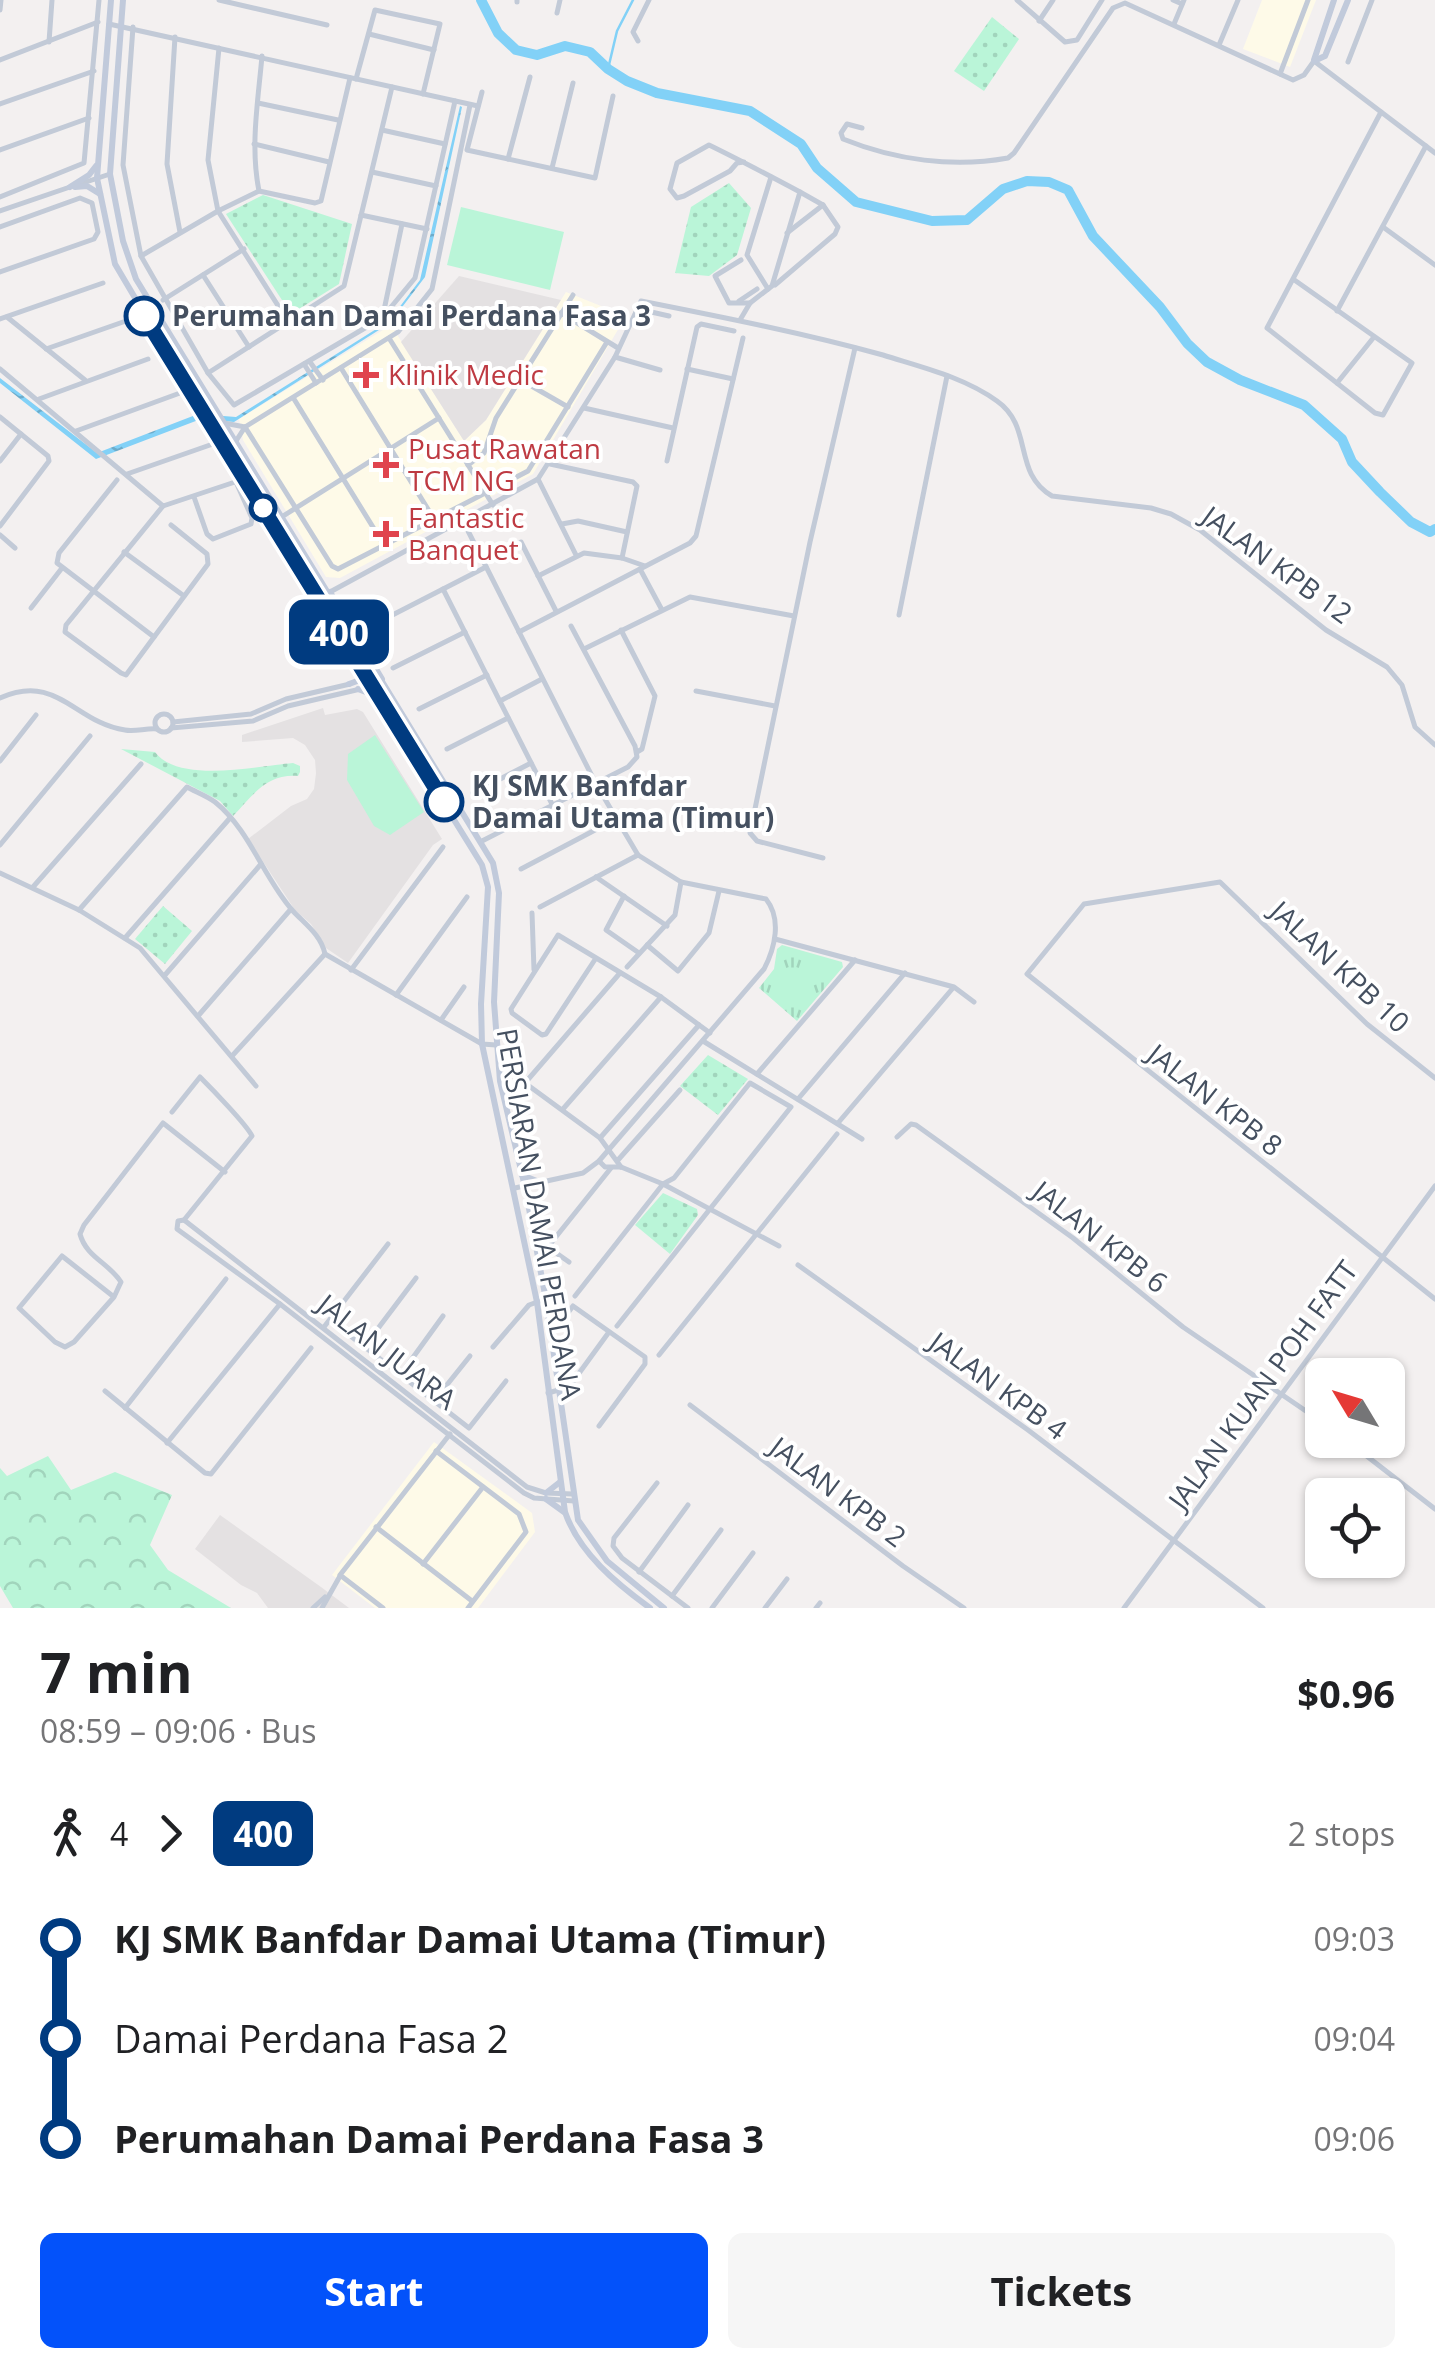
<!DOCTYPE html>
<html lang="en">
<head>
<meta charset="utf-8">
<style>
	body { margin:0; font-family:"Open Sans",sans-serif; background:#f6f6f6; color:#202124; height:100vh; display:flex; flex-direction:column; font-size:38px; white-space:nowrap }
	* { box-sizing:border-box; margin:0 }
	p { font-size:32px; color:#757577 }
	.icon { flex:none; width:55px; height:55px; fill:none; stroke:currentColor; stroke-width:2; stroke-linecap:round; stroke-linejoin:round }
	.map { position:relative; height:1608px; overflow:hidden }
	.sheet { display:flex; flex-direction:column; background:#fff; flex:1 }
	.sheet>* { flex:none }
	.badge { padding:0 20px; border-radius:15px; font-size:35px; line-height:65px }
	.needle { width:65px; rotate:308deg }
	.controls { position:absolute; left:1305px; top:1358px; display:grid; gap:20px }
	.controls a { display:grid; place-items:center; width:100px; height:100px; border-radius:15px; background:#fff; box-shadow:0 2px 8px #0004; font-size:50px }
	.map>.badge { position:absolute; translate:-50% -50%; box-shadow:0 0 0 5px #fff }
	.legs { display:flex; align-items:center; gap:15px; height:110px; padding:0 40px; font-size:32px }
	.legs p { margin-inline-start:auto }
	.overview { display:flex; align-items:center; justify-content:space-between; height:170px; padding:0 40px }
	h1 { font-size:55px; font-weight:700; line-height:75px }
	.action { display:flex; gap:20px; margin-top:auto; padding:20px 40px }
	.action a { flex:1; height:115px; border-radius:15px; background:#0352fa; color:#fff; font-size:40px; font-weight:700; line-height:115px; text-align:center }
	.action a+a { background:#f6f6f6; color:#202124 }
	ul { padding:0 40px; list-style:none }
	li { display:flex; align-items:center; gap:35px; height:100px; font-size:38px }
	li i { display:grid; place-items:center; width:15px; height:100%; margin:0 12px; background:currentColor }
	li i::after { content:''; width:25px; height:25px; margin:-12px; border:8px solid; border-radius:50%; background:#fff }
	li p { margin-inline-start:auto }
	li:first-child i { background:linear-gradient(#0000 50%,currentColor 0) }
	li:last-child i { background:linear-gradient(currentColor 50%,#0000 0) }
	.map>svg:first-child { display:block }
	.commercial { fill:#fefae8 }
	.education { fill:#e4e1e2 }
	.grass { fill:url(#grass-tufts) }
	.forest { fill:url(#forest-crowns) }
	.park { fill:url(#park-dots) }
	.pitch { fill:#baf5d8 }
	.water { fill:url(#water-ripples) }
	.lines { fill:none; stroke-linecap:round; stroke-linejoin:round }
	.stream { stroke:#82d1f7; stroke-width:2.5 }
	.river { stroke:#82d1f7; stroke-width:10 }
	.street { stroke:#c2cad7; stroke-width:5 }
	.secondary { stroke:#c1cadb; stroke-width:6 }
	.line-1-casing { stroke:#fff; stroke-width:22 }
	.line-1 { stroke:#003b80; stroke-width:15 }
	.stop-1-dot { fill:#fff; stroke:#003b80; stroke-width:5 }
	.health-dot { fill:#e0444e; stroke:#fff; stroke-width:4 }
	.labels { text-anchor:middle; stroke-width:8; stroke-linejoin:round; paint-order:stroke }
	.stop-label { font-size:28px; font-weight:bold; fill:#455060; stroke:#fff; text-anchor:start }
	.health-label { font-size:28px; fill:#be3a42; stroke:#fff; text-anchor:start }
	.street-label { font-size:28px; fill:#455060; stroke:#fff }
</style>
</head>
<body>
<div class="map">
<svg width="1435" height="1608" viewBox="0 0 1435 1608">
	<defs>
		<pattern id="grass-tufts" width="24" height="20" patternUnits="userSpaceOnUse" patternTransform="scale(2.5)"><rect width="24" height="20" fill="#baf5d8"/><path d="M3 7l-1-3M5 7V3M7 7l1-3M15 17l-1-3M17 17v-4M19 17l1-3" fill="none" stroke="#a1d4bc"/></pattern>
		<pattern id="forest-crowns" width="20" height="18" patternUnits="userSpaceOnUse" patternTransform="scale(2.5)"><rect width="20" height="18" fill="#baf5d8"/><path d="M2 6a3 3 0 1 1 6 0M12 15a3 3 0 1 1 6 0" fill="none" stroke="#a1d4bc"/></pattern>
		<pattern id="park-dots" width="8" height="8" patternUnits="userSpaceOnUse" patternTransform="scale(2.5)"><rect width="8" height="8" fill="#baf5d8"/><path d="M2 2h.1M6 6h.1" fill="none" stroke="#a1d4bc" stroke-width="1.8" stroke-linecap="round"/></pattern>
		<pattern id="water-ripples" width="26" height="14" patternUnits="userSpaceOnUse" patternTransform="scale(2.5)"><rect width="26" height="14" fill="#82d1f7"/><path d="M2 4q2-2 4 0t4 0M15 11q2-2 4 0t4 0" fill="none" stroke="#6caccb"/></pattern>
	</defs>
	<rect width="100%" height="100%" fill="#f3f0f0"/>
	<g class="commercial">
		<polygon points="1262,0 1316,0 1290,67 1243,49"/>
		<polygon points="566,292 626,316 533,474 340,578 326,577 243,440 239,419 391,325 464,441 486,420"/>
		<polygon points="434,1442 532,1513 535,1532 478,1608 375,1608 332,1575"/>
	</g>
	<g class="education">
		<polygon points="459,276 561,300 486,420 464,441 401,342"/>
		<polygon points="323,708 325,715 357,709 363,712 442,839 433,845 348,963 326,948 311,924 295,910 248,839 291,806 307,799 314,789 316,773 315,760 305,745 293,738 242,742 242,735"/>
		<polygon points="220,1515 321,1587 349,1608 268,1608 257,1593 241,1585 195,1549"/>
	</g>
	<polygon class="grass" points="782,945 842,962 843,967 797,1021 759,988 774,969 777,949"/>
	<polygon class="forest" points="48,1456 71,1490 115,1472 172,1495 150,1545 168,1570 231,1608 13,1608 0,1586 0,1468 7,1476"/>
	<g class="park">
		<polygon points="992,17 1019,39 984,91 954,71"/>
		<polygon points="729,183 751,208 737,255 709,276 675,273 691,207"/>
		<polygon points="263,195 352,224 339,284 291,314 226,214"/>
		<path d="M121 749 155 752C179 784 257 766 293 763L300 766V772L298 776C266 774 253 795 233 816L220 801Z"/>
		<polygon points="163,906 192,931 165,964 135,939"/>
		<polygon points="708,1055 748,1079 718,1115 680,1086"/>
		<polygon points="663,1193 697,1209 698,1215 670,1254 635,1225"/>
	</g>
	<g class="pitch">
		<polygon points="461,207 564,232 550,290 447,265"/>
		<polygon points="375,735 424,812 390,835 374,826 347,780 348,754"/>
	</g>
	<polygon class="water" points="460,106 462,107 425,277 390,323 234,422 201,419 96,459 0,383 0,378 97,453 198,414 236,417 389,321 420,280"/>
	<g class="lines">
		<polyline class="stream" points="608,69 617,31 633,0"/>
		<polyline class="river" points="481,0 498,33 516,50 537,55 565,46 590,52 608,69 627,81 657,93 750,111 801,144 817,168 856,202 932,221 967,220 1003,189 1027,181 1049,182 1068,190 1093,236 1160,307 1187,343 1207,362 1240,380 1304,405 1342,439 1352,462 1380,492 1411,522 1430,532 1435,529"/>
		<g class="street">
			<polyline points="219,0 327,25"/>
			<polyline points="1017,0 1065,42 1077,40 1102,0"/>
			<polyline points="1173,0 1182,4"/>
			<polyline points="517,2 517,0"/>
			<polyline points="0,10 1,0"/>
			<polyline points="557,13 560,0"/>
			<polyline points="1039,21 1053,0"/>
			<polyline points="109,24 478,106"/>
			<polyline points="1174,24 1184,0"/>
			<polyline points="133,27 123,165 141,256 208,373 234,405 382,318 415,278 455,101"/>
			<polyline points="369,34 434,50"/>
			<polyline points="175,37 167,164 180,232"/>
			<polyline points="638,41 633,32 649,0"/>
			<polyline points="49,42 52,0"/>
			<polyline points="1219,45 1238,0"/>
			<polyline points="219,48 208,160 218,211 289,323"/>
			<polyline points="0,60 98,22"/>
			<polyline points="1348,62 1372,0"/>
			<polyline points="1280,74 1308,0"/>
			<polyline points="356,79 375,10 440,24 423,94"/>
			<polyline points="482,92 467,150 595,178 613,96"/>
			<polyline points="258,103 338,120"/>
			<polyline points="0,104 94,71"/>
			<path d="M862 128 847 124 841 133 843 139C895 160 953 168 1008 158L1014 153 1113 8 1125 3 1293 80 1304 75 1314 61 1435 153"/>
			<polyline points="382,130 445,144"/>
			<polyline points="254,144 329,162"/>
			<polyline points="0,150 89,118"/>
			<polyline points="508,159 530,77"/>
			<polyline points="552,168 573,83"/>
			<polyline points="372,172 436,186"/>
			<polyline points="80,184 110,174"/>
			<path d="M259 191C250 146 258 102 262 56"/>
			<polyline points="800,192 823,205"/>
			<polyline points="0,197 84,163 99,0"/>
			<polyline points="0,211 70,187"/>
			<polyline points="361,215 427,229"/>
			<polyline points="0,227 80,198 92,203 98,232 94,239 0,272"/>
			<polyline points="1383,227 1435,265"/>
			<polyline points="141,256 218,211 259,191 315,203 321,201 350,78"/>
			<polyline points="741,260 715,276 729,303 750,303"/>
			<polyline points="203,275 249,347"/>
			<polyline points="1293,279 1412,363 1383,415 1375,413 1267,328 1381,112"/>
			<polyline points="775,285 835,234 838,227 823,205 787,233"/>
			<polyline points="768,289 747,255 771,177"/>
			<polyline points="163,300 244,249"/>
			<polyline points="739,301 757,289"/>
			<polyline points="638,309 669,316"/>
			<polyline points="1337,311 1426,146"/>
			<polyline points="561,313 618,348"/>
			<polyline points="383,315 402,224"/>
			<polyline points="7,317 85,380"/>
			<polyline points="0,319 103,283"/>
			<path d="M740 320 750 303 772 286 800 192C770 176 740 160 709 145L677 163 670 189 677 198 684 196 730 171 737 163 744 162"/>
			<polyline points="389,338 493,505"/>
			<polyline points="46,349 123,322"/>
			<polyline points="615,357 660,370"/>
			<polyline points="310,362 323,380"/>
			<polyline points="304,364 316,383"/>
			<polyline points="341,368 434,519"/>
			<polyline points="0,369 163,506"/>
			<polyline points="687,369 733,379"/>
			<polyline points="208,373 344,286 392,87"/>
			<polyline points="521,380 568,407"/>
			<polyline points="1337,383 1374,337"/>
			<polyline points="39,399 148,359"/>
			<polyline points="294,399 384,545"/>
			<polyline points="584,408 673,428"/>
			<polyline points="0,417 48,456 49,461 0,526"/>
			<polyline points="224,423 245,427"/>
			<polyline points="245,427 332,566 338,569 528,471 607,342"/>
			<polyline points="76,431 180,393"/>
			<polyline points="236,441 245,427 398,332 432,289 470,105"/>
			<polyline points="0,461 21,434"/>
			<polyline points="667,461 697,327 701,324 734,331"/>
			<polyline points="550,464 633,482 637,486 622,558"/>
			<polyline points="468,465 484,453 496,418 573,295"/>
			<polyline points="127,474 210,445"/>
			<polyline points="538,479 576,555"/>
			<polyline points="117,480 59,553 57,563 154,637"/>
			<polyline points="194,497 207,534 213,539 251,524 252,518 236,482"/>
			<polyline points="163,506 66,625 65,632 121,673 126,675 208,564 207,554 171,525"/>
			<polyline points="163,506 244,479"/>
			<path d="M463 521 596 784 638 855 681 882 766 899C782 919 775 948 764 969L599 1161 583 1173 515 1188"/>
			<polyline points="272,523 439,418"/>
			<polyline points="562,524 578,521 627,532"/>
			<polyline points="0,535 15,548"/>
			<polyline points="521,542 556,611"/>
			<polyline points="124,552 184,596"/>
			<polyline points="640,569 662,610"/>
			<polyline points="538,576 584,553 622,558 645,566"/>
			<polyline points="443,589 553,806"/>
			<path d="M330 592 538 479 615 357 641 301C722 317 803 333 883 355 921 367 964 377 997 401 1034 427 1012 473 1052 496L1151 508 1171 514 1200 530 1326 630 1387 667 1402 685 1415 727 1435 745"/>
			<polyline points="31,608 62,568"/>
			<polyline points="899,615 947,376"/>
			<polyline points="371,626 486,567"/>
			<polyline points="621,630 655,696 642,749 637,752"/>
			<polyline points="519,632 690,543 696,536 743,338"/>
			<polyline points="584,649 690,597 794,616"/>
			<polyline points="393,668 465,632"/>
			<polyline points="696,691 775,706"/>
			<path d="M0 698C57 672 75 723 125 730 135 732 146 728 157 729"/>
			<polyline points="500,701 542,679"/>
			<polyline points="419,709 487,675"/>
			<circle cx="164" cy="723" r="9"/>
			<polyline points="173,722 251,714 286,699 350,684"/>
			<polyline points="171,728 253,721 288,706 369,687 380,681"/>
			<polyline points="447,749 508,718"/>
			<polyline points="0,761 36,715"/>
			<polyline points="473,793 531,763"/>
			<polyline points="482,841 628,767 637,757 635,746 571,626"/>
			<polyline points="0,845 90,736"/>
			<polyline points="823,858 757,841 750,833 810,542 855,348"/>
			<polyline points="521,869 616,819"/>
			<polyline points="0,873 79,910 140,948 256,1086"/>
			<polyline points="596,877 667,926"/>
			<polyline points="33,887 141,764"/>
			<polyline points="624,896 606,930 639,953"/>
			<polyline points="540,907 638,855"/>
			<path d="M79 910 187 787C196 792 207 796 215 802 250 830 264 879 293 911 305 924 321 935 325 954"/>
			<polyline points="532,913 534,970"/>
			<polyline points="125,938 230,818"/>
			<polyline points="775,939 954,987 974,1002"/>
			<polyline points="647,945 678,971 709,933 719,891"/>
			<polyline points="325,954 482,1044 496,1045"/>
			<polyline points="596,958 546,1034 542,1035 512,1013 511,1009 558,935 661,997 710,1033"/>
			<polyline points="627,967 675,915 681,882"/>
			<polyline points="351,970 443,847"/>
			<polyline points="620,973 525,1083 600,1138 621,1167"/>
			<polyline points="165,975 261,864"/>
			<polyline points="396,995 467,897"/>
			<polyline points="198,1016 291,909"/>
			<polyline points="441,1020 464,987"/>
			<polyline points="703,1041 862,1139"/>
			<polyline points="232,1056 325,954"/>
			<polyline points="757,1074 855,960"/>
			<polyline points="1435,1078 1367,1024 1220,882 1084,904 1027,974 1435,1299"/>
			<polyline points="798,1099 905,973"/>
			<polyline points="563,1109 661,997"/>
			<path d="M172 1112 200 1077C210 1087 247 1125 252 1136L184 1220 178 1221 177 1229 280 1304 524 1493 534 1498 574 1501"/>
			<polyline points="838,1123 953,988"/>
			<polyline points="897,1137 911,1124 916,1125 1073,1238 1183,1327 1322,1422"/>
			<polyline points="600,1138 699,1025"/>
			<polyline points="618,1160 680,1090"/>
			<polyline points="599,1161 605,1167 621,1167 663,1184 779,1246"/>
			<polyline points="184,1220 527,1487 546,1493 573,1494"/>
			<polyline points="569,1262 552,1250 551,1243 611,1168"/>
			<polyline points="798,1265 1028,1430 1263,1608"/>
			<polyline points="575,1296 663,1184 674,1178 750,1083 791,1107 617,1326"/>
			<path d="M114 1297 62 1256 19 1308 55 1342 65 1347 74 1342 114 1297 121 1282C109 1263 86 1257 80 1234L84 1225 163 1123 225 1172"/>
			<polyline points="564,1318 573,1306 645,1357 645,1364 599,1426"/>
			<polyline points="330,1320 469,1428 506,1381"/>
			<polyline points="324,1327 388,1244"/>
			<polyline points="364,1347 416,1278"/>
			<polyline points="493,1347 529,1305 540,1301"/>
			<polyline points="659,1355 837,1134"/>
			<polyline points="401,1374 443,1316"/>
			<polyline points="105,1391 205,1473 211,1474 311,1348"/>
			<polyline points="548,1393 569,1387 609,1332"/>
			<polyline points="434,1401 470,1356"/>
			<polyline points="690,1405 903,1566 964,1608"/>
			<polyline points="125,1408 226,1279"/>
			<polyline points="1346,1440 1435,1509"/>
			<polyline points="167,1443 280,1304"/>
			<polyline points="436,1451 519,1514 526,1532 468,1608"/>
			<polyline points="657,1483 614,1538 613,1546 622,1558 688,1608"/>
			<polyline points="376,1527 472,1601"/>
			<polyline points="423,1564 483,1487"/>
			<polyline points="639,1572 688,1505"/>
			<polyline points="672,1596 721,1530"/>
			<polyline points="313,1608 325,1597"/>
			<polyline points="322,1608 340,1576"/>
			<polyline points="383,1608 340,1575 450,1434"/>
			<polyline points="712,1608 753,1553"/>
			<polyline points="765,1608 787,1579"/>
			<polyline points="816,1608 820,1603"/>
			<polyline points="1124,1608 1435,1186"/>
		</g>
		<g class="secondary">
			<path d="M111 0 97 178 115 264 222 445 482 865 488 887 481 1004 482 1044 537 1302 565 1512C579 1553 617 1584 650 1608"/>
			<polyline points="123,0 110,174 123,241 136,279 493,863 499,893 494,1002 500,1081 525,1187 546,1300 578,1520 607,1561 664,1608"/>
			<polyline points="1314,60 1334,0"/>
			<polyline points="1314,61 1325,56 1348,0"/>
			<polyline points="70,187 89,175 96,166"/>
			<polyline points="75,187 87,186 100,194"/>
			<polyline points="330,592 382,679"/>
			<polyline points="349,684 360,680 363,670"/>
			<polyline points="358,689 379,697"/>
			<polyline points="522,1175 544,1184"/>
			<polyline points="546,1493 560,1482"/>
			<polyline points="546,1499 564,1512"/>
		</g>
	</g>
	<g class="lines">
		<defs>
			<polyline id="line-1" points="144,316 444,802"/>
		</defs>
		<use href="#line-1" class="line-1-casing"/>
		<use href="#line-1" class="line-1"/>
	</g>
	<g class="stop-1-dot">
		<circle cx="144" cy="316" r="18"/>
		<circle cx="263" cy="508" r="12"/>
		<circle cx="444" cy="802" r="18"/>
	</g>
	<g class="health-dot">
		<path d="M361 360h10v10h10v10h-10v10h-10v-10h-10v-10h10z"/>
		<path d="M381 450h10v10h10v10h-10v10h-10v-10h-10v-10h10z"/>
		<path d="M381 519h10v10h10v10h-10v10h-10v-10h-10v-10h10z"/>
	</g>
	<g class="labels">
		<g class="stop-label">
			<text x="172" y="326">Perumahan Damai Perdana Fasa 3</text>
			<text x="472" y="796">KJ SMK Banfdar<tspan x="472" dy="32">Damai Utama (Timur)</tspan></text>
		</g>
		<g class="health-label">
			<text x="388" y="385">Klinik Medic</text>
			<text x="408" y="459">Pusat Rawatan<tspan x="408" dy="32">TCM NG</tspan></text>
			<text x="408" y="528">Fantastic<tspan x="408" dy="32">Banquet</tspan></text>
		</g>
		<g class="street-label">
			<text transform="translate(1277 565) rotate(36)" y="10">JALAN KPB 12</text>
			<text transform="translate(1340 967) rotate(43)" y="10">JALAN KPB 10</text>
			<text transform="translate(1215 1100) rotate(38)" y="10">JALAN KPB 8</text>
			<text transform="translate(539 1214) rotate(80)" y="10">PERSIARAN DAMAI PERDANA</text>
			<text transform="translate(1100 1237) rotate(38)" y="10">JALAN KPB 6</text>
			<text transform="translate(387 1352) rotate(38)" y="10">JALAN JUARA</text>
			<text transform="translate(1263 1385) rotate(-54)" y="10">JALAN KUAN POH FATT</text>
			<text transform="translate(998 1386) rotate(36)" y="10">JALAN KPB 4</text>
			<text transform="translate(838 1492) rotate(37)" y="10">JALAN KPB 2</text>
		</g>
	</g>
</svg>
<div class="controls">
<a><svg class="needle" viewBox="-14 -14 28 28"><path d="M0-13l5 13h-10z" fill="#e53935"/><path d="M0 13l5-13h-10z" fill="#757577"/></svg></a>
<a><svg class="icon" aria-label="locate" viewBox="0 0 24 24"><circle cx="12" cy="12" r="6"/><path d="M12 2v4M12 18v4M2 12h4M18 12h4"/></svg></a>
</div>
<b class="badge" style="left:339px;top:632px;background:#003b80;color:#fff">400</b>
</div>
<section class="sheet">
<div class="overview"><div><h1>7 min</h1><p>08:59 – 09:06 · Bus</p></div><b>$0.96</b></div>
<div class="legs"><svg class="icon" aria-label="walk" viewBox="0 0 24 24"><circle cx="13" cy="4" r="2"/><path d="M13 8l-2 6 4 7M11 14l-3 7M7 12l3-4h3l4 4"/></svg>4<svg class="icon" aria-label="forward" viewBox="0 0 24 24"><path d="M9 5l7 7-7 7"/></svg><b class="badge" style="background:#003b80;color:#fff">400</b><p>2 stops</p></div>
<ul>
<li><i style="color:#003b80"></i><b>KJ SMK Banfdar Damai Utama (Timur)</b><p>09:03</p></li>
<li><i style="color:#003b80"></i><span>Damai Perdana Fasa 2</span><p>09:04</p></li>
<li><i style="color:#003b80"></i><b>Perumahan Damai Perdana Fasa 3</b><p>09:06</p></li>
</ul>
<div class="action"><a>Start</a><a>Tickets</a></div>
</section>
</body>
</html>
